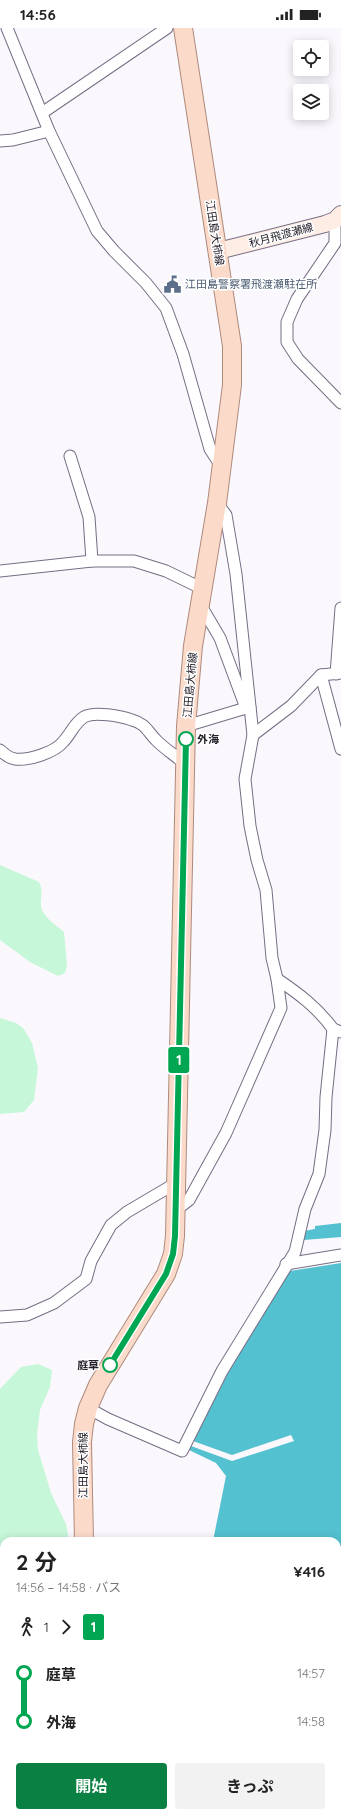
<!DOCTYPE html>
<html lang="ja">
<head>
<meta charset="utf-8">
<style>
	body { margin:0; font-family:Quicksand,"Noto Sans JP",sans-serif; background:#f2f2f2; color:#222; height:100vh; display:flex; flex-direction:column; font-size:15px; white-space:nowrap }
	* { box-sizing:border-box; margin:0 }
	p { font-size:13px; color:#767676 }
	.icon { flex:none; width:22px; height:22px; fill:none; stroke:currentColor; stroke-width:2; stroke-linecap:round; stroke-linejoin:round }
	.map { position:relative; flex:1; overflow:hidden }
	.side { position:absolute; left:0px; top:1509px; width:341px; height:280px; display:flex; flex-direction:column; background:#fff; border-radius:12px 12px 0 0; box-shadow:0 2px 10px #0003 }
	.side>* { flex:none }
	.badge { padding:0 8px; border-radius:3px; font-size:14px; line-height:26px }
	.buttons { position:absolute; left:293px; top:12px; display:grid; gap:8px }
	.buttons a { display:grid; place-items:center; width:36px; height:36px; border-radius:4px; background:#fff; box-shadow:0 2px 10px #0003; font-size:20px }
	.map>.badge { position:absolute; translate:-50% -50%; box-shadow:0 0 0 2px #fff }
	.legs { display:flex; align-items:center; gap:6px; height:44px; padding:0 16px; font-size:13px }
	.legs p { margin-inline-start:auto }
	.headline { display:flex; align-items:center; justify-content:space-between; height:68px; padding:0 16px }
	h1 { font-size:22px; font-weight:700; line-height:30px }
	.action { display:flex; gap:8px; margin-top:auto; padding:8px 16px }
	.action a { flex:1; height:46px; border-radius:4px; background:#0b8043; color:#fff; font-size:16px; font-weight:700; line-height:46px; text-align:center }
	.action a+a { background:#f2f2f2; color:#222 }
	ul { padding:0 16px; list-style:none }
	li { display:flex; align-items:center; gap:14px; height:48px; font-size:15px }
	li i { display:grid; place-items:center; width:6px; height:100%; margin:0 5px; background:currentColor }
	li i::after { content:''; width:10px; height:10px; margin:-5px; border:3px solid; border-radius:50%; background:#fff }
	li p { margin-inline-start:auto }
	li:first-child i { background:linear-gradient(#0000 50%,currentColor 0) }
	li:last-child i { background:linear-gradient(currentColor 50%,#0000 0) }
	.status { display:flex; justify-content:space-between; align-items:center; height:28px; padding:0 20px; background:#fff; direction:ltr }
	.status svg { height:11px; fill:currentColor }
	.map>svg:first-child { display:block }
	.green { fill:#c6f7d8 }
	.water { fill:#53c1d0 }
	.lines { fill:none; stroke-linecap:round; stroke-linejoin:round }
	.minor-casing { stroke:#766d84; stroke-width:13 }
	.secondary-casing { stroke:#766d84; stroke-width:18 }
	.primary-casing { stroke:#ae8a7c; stroke-width:20 }
	.minor { stroke:#fff; stroke-width:11 }
	.secondary { stroke:#fdede5; stroke-width:16 }
	.primary { stroke:#fbdaca; stroke-width:18 }
	.line-1-casing { stroke:#fff; stroke-width:9 }
	.line-1 { stroke:#00a651; stroke-width:6 }
	.stop-1-dot { fill:#fff; stroke:#00a651; stroke-width:2 }
	.labels { text-anchor:middle; stroke-width:3; stroke-linejoin:round; paint-order:stroke }
	.street-label { font-size:11px; fill:#25212b; stroke:#fff }
	.service-label { font-size:11px; fill:#4e5e75; stroke:#fff; text-anchor:start }
	.stop-label { font-size:11px; font-weight:bold; fill:#25212b; stroke:#fff; text-anchor:start }
</style>
</head>
<body>
<div class="status"><b>14:56</b><svg viewBox="0 0 49 12"><path d="M0 12V9h3v3zM5 12V6h3v6zM10 12V3h3v9zM15 12V0h3v12zM26 1h20v11H26zM47 4h2v5h-2z"/></svg></div>
<div class="map">
<svg width="341" height="1789" viewBox="0 0 341 1789">
	<rect width="100%" height="100%" fill="#faf8fd"/>
	<g class="green">
		<path d="M0 837 39 854C44 865 40 869 41 879 43 889 57 898 64 904L67 937 65 945 58 948 30 934 0 912Z"/>
		<polygon points="0,990 16,995 23,1000 32,1015 38,1040 34,1072 24,1084 0,1086"/>
		<polygon points="38,1336 52,1342 50,1359 40,1382 37,1406 38,1422 51,1465 66,1496 69,1513 4,1513 4,1561 0,1557 0,1361 21,1339"/>
		<polygon points="0,1635 4,1639 4,1785 92,1785 94,1789 0,1789"/>
	</g>
	<g class="water">
		<polygon points="341,1195 341,1209 304,1212 304,1203 315,1201 315,1198"/>
		<polygon points="341,1235 341,1789 194,1789 193,1785 337,1785 337,1513 213,1513 226,1448 216,1435 189,1422 191,1418 232,1433 294,1413 291,1407 232,1427 193,1413 228,1345 290,1243"/>
	</g>
	<g class="lines">
		<defs>
			<g id="minor">
				<polyline points="7,0 49,103 97,203 114,223 146,255 166,280 183,326 210,421 221,438"/>
				<polyline points="42,85 167,0"/>
				<polyline points="0,113 13,112 49,103"/>
				<polyline points="335,192 335,215 297,271 287,294 287,314 298,331 341,375"/>
				<polyline points="70,428 89,489 92,533"/>
				<polyline points="0,543 92,533 134,533 166,543 203,561"/>
				<polyline points="200,576 220,610 246,680"/>
				<polyline points="336,646 341,580"/>
				<polyline points="321,647 341,721"/>
				<polyline points="186,698 246,680 250,680"/>
				<polyline points="253,707 291,678 321,647 341,645"/>
				<path d="M0 722C4 726 9 730 15 731 29 733 55 724 63 714 71 706 74 695 84 689 94 683 121 688 132 692 146 696 147 703 157 713 165 721 176 728 185 736"/>
				<path d="M277 951C298 965 318 980 333 1001"/>
				<polyline points="176,1182 189,1172 226,1105 281,980 277,951 272,930 266,862 257,832 250,798 245,751 253,707 236,546 226,487 217,475"/>
				<polyline points="286,1236 341,1227"/>
				<polyline points="0,1289 27,1287 54,1275 86,1251 91,1233 111,1197 127,1184 176,1155"/>
				<polyline points="88,1380 108,1391 182,1423 222,1343 295,1224 305,1181 319,1146 325,1102 326,1069 333,1001 341,1004"/>
			</g>
			<polyline id="secondary" points="218,223 325,196 335,192 341,186"/>
			<g id="primary">
				<polyline points="84,1513 82,1414 84,1396 88,1380 98,1357 166,1246 173,1226 175,1208 186,698 193,618 217,475 232,357 232,318 183,0"/>
				<polyline points="104,1785 105,1789"/>
			</g>
		</defs>
		<use href="#minor" class="minor-casing"/>
		<use href="#secondary" class="secondary-casing"/>
		<use href="#primary" class="primary-casing"/>
		<use href="#minor" class="minor"/>
		<use href="#secondary" class="secondary"/>
		<use href="#primary" class="primary"/>
	</g>
	<g class="lines">
		<defs>
			<polyline id="line-1" points="110,1337 166,1246 173,1226 175,1208 186,711"/>
		</defs>
		<use href="#line-1" class="line-1-casing"/>
		<use href="#line-1" class="line-1"/>
	</g>
	<defs>
		<symbol id="civic-bare" viewBox="-9 -9 18 18"><path d="M-.6-6.5H3V-4.5H.6V-3L4-1V1h2V6H-6V1h2V-1L-.6-3ZM-1.2 2.5V6h2.4V2.5Z" fill="#5c6f8a" stroke="#fff" stroke-width="2.5" paint-order="stroke"/></symbol>
	</defs>
	<g fill-rule="evenodd">
		<use href="#civic-bare" x="160" y="244" width="25" height="25"/>
	</g>
	<g class="stop-1-dot">
		<circle cx="186" cy="711" r="7"/>
		<circle cx="110" cy="1337" r="7"/>
	</g>
	<g class="labels">
		<g class="street-label">
			<text transform="translate(215 205) rotate(81)" y="4">江田島大柿線</text>
			<text transform="translate(281 207) rotate(-15)" y="4">秋月飛渡瀬線</text>
			<text transform="translate(190 657) rotate(-85)" y="4">江田島大柿線</text>
			<text transform="translate(83 1437) rotate(-90)" y="4">江田島大柿線</text>
		</g>
		<g class="service-label">
			<text x="185" y="260">江田島警察署飛渡瀬駐在所</text>
		</g>
		<g class="stop-label">
			<text x="197" y="715">外海</text>
			<text x="99" y="1341" text-anchor="end">庭草</text>
		</g>
	</g>
</svg>
<div class="buttons">
<a><svg class="icon" aria-label="locate" viewBox="0 0 24 24"><circle cx="12" cy="12" r="6"/><path d="M12 2v4M12 18v4M2 12h4M18 12h4"/></svg></a>
<a><svg class="icon" aria-label="layers" viewBox="0 0 24 24"><path d="M12 4l9 5-9 5-9-5zM3 14l9 5 9-5"/></svg></a>
</div>
<b class="badge" style="left:179px;top:1032px;background:#00a651;color:#fff">1</b>
<section class="side">
<div class="headline"><div><h1>2 分</h1><p>14:56 – 14:58 · バス</p></div><b>¥416</b></div>
<div class="legs"><svg class="icon" aria-label="walk" viewBox="0 0 24 24"><circle cx="13" cy="4" r="2"/><path d="M13 8l-2 6 4 7M11 14l-3 7M7 12l3-4h3l4 4"/></svg>1<svg class="icon" aria-label="forward" viewBox="0 0 24 24"><path d="M9 5l7 7-7 7"/></svg><b class="badge" style="background:#00a651;color:#fff">1</b></div>
<ul>
<li><i style="color:#00a651"></i><b>庭草</b><p>14:57</p></li>
<li><i style="color:#00a651"></i><b>外海</b><p>14:58</p></li>
</ul>
<div class="action"><a>開始</a><a>きっぷ</a></div>
</section>
</div>
</body>
</html>
